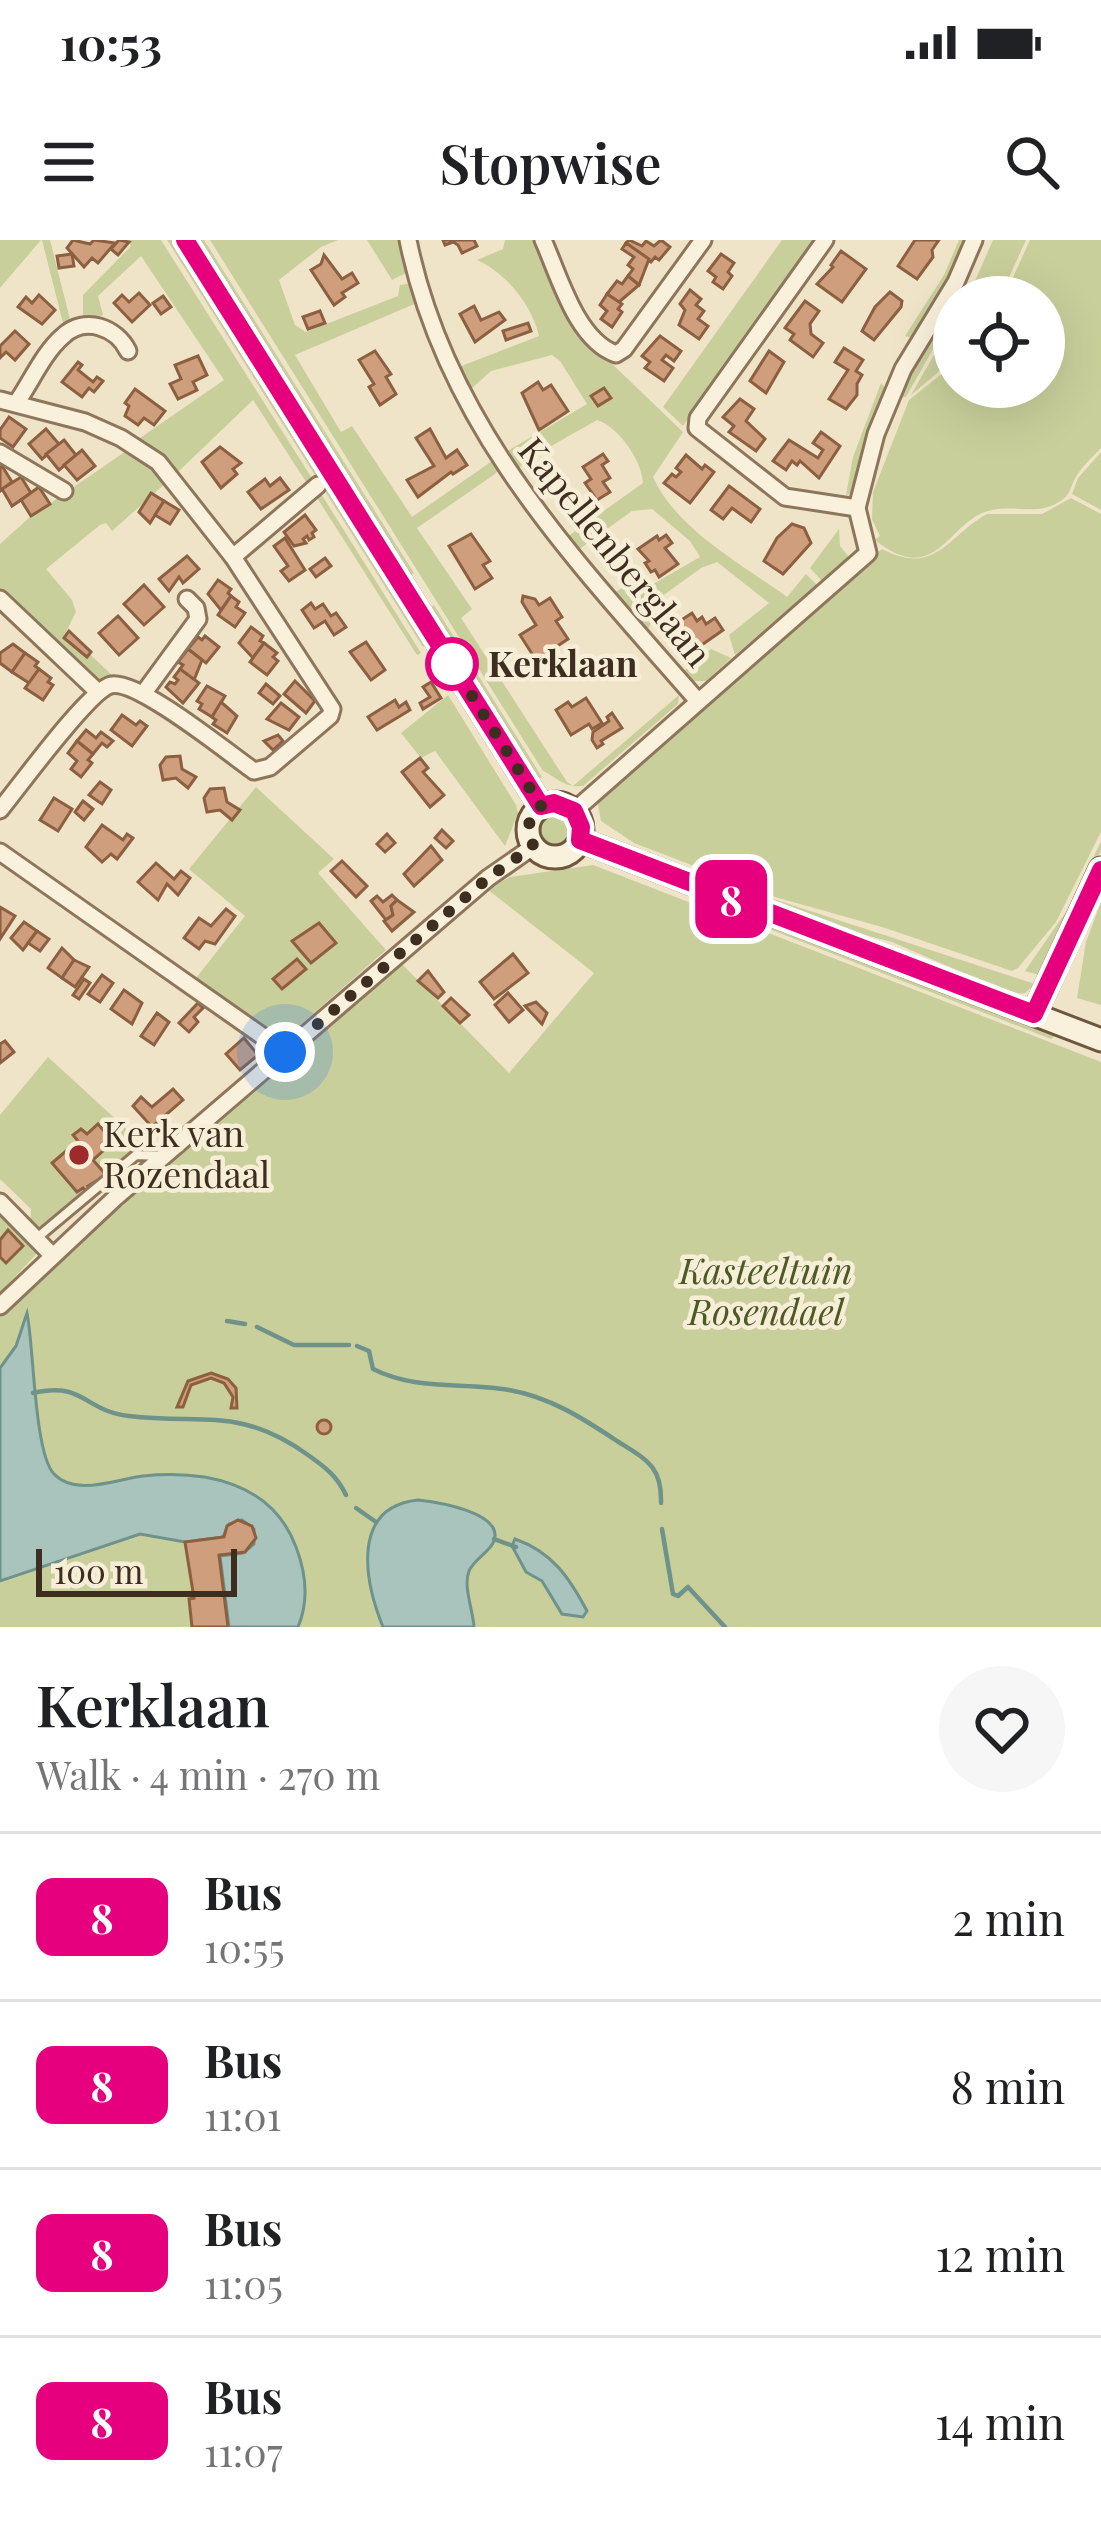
<!DOCTYPE html>
<html lang="en">
<head>
<meta charset="utf-8">
<style>
	body { margin:0; font-family:"Playfair Display",serif; background:#f6f6f6; color:#202124; height:100vh; display:flex; flex-direction:column; font-size:45px; white-space:nowrap }
	* { box-sizing:border-box; margin:0 }
	p { font-size:39px; color:#757577 }
	.icon { flex:none; width:66px; height:66px; fill:none; stroke:currentColor; stroke-width:2; stroke-linecap:round; stroke-linejoin:round }
	.map { position:relative; height:1387px; overflow:hidden }
	.details { display:flex; flex-direction:column; background:#fff; flex:1 }
	.details>* { flex:none }
	.badge { padding:0 24px; border-radius:18px; font-size:42px; line-height:78px }
	.buttons { position:absolute; left:933px; top:36px; display:grid; gap:24px }
	.buttons a { display:grid; place-items:center; width:132px; height:132px; border-radius:50%; background:#fff; box-shadow:0 12px 48px #0002; font-size:60px }
	.scale { position:absolute; left:36px; bottom:30px; width:201px; box-sizing:border-box; padding-left:12px; border:6px solid #3d2e20; border-top:0; font-size:33px; line-height:42px; white-space:nowrap; color:#3d2e20; -webkit-text-stroke:9px #f7eed8; paint-order:stroke }
	.you { position:absolute; width:60px; height:60px; margin:-30px; border:9px solid #fff; border-radius:50%; background:#1a73e8; box-shadow:0 0 0 18px #1a73e833 }
	.map>.badge { position:absolute; translate:-50% -50%; box-shadow:0 0 0 6px #fff }
	.round { display:grid; place-items:center; flex:none; width:126px; height:126px; border-radius:63px; background:#f6f6f6 }
	.head { display:flex; align-items:center; justify-content:space-between; height:204px; padding:0 36px }
	h1 { font-size:57px; font-weight:600; line-height:90px }
	ul { padding:0; list-style:none }
	li { display:flex; align-items:center; gap:36px; height:168px; padding:0 36px; border-top:3px solid #e0e0e0 }
	li div { flex:1 }
	li b { display:block; font-size:45px }
	li em { font-style:normal }
	li .badge { min-width:132px; font-weight:700; text-align:center }
	.status { display:flex; justify-content:space-between; align-items:center; height:84px; padding:0 60px; background:#fff; direction:ltr }
	.status svg { height:33px; fill:currentColor }
	header { display:flex; justify-content:space-between; align-items:center; height:156px; padding:0 36px; background:#fff; font-size:54px; font-weight:600 }
	.map>svg:first-child { display:block }
	.green { fill:#c9cf9b }
	.water { fill:#a9c4bc; stroke:#6f938a; stroke-width:3 }
	.lines { fill:none; stroke-linecap:round; stroke-linejoin:round }
	.stream { stroke:#6f938a; stroke-width:4.5 }
	.building { fill:#cf9f7d; stroke:#8d5f41; stroke-width:3 }
	.lane-casing { stroke:#8d765c; stroke-width:14 }
	.street-casing { stroke:#8d765c; stroke-width:21 }
	.secondary-casing { stroke:#6f573f; stroke-width:27 }
	.lane { stroke:#faf1dc; stroke-width:8 }
	.street { stroke:#faf1dc; stroke-width:15 }
	.secondary { stroke:#faf1dc; stroke-width:21 }
	.line-casing { stroke:#fff; stroke-width:27 }
	.line { stroke:#e6007e; stroke-width:18 }
	.walk { stroke:#3d2e20; stroke-width:12; stroke-dasharray:0 21.6 }
	.stop-dot { fill:#fff; stroke:#e6007e; stroke-width:6 }
	.poi-dot { fill:#9e2a2b; stroke:#f7eed8; stroke-width:4.5 }
	.labels { text-anchor:middle; stroke-width:9; stroke-linejoin:round; paint-order:stroke }
	.street-label { font-size:36px; fill:#3d2e20; stroke:#f7eed8 }
	.stop-label { font-size:36px; font-weight:bold; fill:#3d2e20; stroke:#f7eed8; text-anchor:start }
	.poi-label { font-size:36px; fill:#3d2e20; stroke:#f7eed8; text-anchor:start }
	.park-label { font-size:36px; font-style:italic; fill:#4d5a26; stroke:#f7eed8 }
</style>
</head>
<body>
<div class="status"><b>10:53</b><svg viewBox="0 0 49 12"><path d="M0 12V9h3v3zM5 12V6h3v6zM10 12V3h3v9zM15 12V0h3v12zM26 1h20v11H26zM47 4h2v5h-2z"/></svg></div>
<header><svg class="icon" aria-label="menu" viewBox="0 0 24 24"><path d="M4 6h16M4 12h16M4 18h16"/></svg>Stopwise<svg class="icon" aria-label="search" viewBox="0 0 24 24"><circle cx="10" cy="10" r="6"/><path d="M15 15l6 6"/></svg></header>
<div class="map">
<svg width="1101" height="1387" viewBox="0 0 1101 1387">
	<rect width="100%" height="100%" fill="#f0e4c8"/>
	<g class="green">
		<polygon points="0,0 41,0 0,48"/>
		<polygon points="42,0 50,0 71,83 64,87"/>
		<polygon points="128,0 161,0 315,243 310,248 253,160 178,232 140,198 224,140 141,16 98,56 103,75 83,85 83,55 131,6"/>
		<polygon points="167,0 177,0 412,372 426,405 423,407"/>
		<polygon points="193,0 204,0 414,333 411,335 393,316"/>
		<path d="M210 0H338L321 7 279 40 295 85 306 92 398 56 400 45 413 43 419 62 295 115 341 192 352 186 412 277 492 221 498 230 495 234 417 288 472 369 461 378 567 542 573 546 679 455 678 464 583 546C563 548 557 537 543 531Z"/>
		<polygon points="367,0 403,0 410,31 392,40"/>
		<path d="M505 0H534L582 95 683 192 653 237C677 290 742 324 787 357L806 334 817 345 735 415 729 395 769 363 717 322 701 328 643 370V376L651 383 648 389 616 352 630 343 648 347 700 317 690 301 652 269 632 271 578 310 567 297 643 243C642 221 619 187 597 180 577 192 530 216 516 231L504 213 587 164 560 121 552 115 491 131 470 150 459 127 539 96C532 65 506 33 477 20L503 9Z"/>
		<polygon points="782,0 816,0 683,186 663,167"/>
		<polygon points="959,0 967,0 959,23 913,98 905,96 944,35"/>
		<polygon points="993,0 1026,0 1000,57 968,57"/>
		<path d="M1030 0H1101V208C1093 217 1082 226 1076 237 1070 246 1072 253 1062 260 1037 278 1015 263 988 271 948 282 936 349 875 300L880 296 872 279 873 252 909 160 954 124V147H1044V57H1004Z"/>
		<polygon points="954,58 954,72 906,157 897,157"/>
		<polygon points="954,80 954,119 911,155"/>
		<polygon points="881,143 887,150 862,217 854,253 846,255 853,217"/>
		<polygon points="129,209 167,242 112,291 106,283 100,285 46,329 72,360 76,372 66,392 112,435 98,440 0,350 0,304 30,277"/>
		<polygon points="1101,212 1101,270 1072,254 1078,238"/>
		<polygon points="318,249 421,413 417,415 314,253"/>
		<path d="M1071 258 1101 274V592L1056 682 1018 728 1012 731 882 687 775 657 634 603 601 581 597 560 702 462 882 309C936 337 947 296 987 274H1042Z"/>
		<polygon points="839,289 840,306 849,317 822,341 810,328"/>
		<polygon points="434,365 542,537 538,539 446,400 431,367"/>
		<polygon points="711,409 731,418 706,441 694,441 684,431"/>
		<polygon points="448,455 516,565 518,573 505,606 435,511 421,518 401,493"/>
		<polygon points="256,547 334,619 318,633 386,710 283,800 196,738 245,676 189,629"/>
		<circle cx="555" cy="589" r="15"/>
		<polygon points="1101,601 1101,611 1039,735 1025,731 1072,663"/>
		<polygon points="593,625 1101,822 1101,1387 0,1387 0,1077 118,965 124,966 121,962 400,722 509,833 594,733 487,649 510,637"/>
		<polygon points="737,647 1035,744 1025,753 1012,754 892,702 841,689 724,648"/>
		<polygon points="715,660 1017,778 1055,796 1051,799 723,671"/>
		<polygon points="1101,662 1101,765 1077,758 1086,702"/>
		<polygon points="48,817 144,905 44,987 35,988 30,984 31,969 0,939 0,875"/>
		<polygon points="0,969 40,1010 0,1053"/>
	</g>
	<g class="water">
		<path d="M27 1073C34 1107 34 1213 54 1234 76 1257 117 1239 143 1236 205 1230 272 1242 296 1307 306 1333 309 1361 298 1387H229L220 1316 243 1313 254 1304V1289L242 1280 229 1284 223 1297 185 1302 140 1294 0 1341V1128L16 1106Z"/>
		<path d="M418 1260C436 1262 504 1272 494 1301 490 1312 474 1319 469 1331 463 1347 473 1370 474 1387H383C364 1340 351 1267 418 1260Z"/>
		<path d="M515 1299C552 1312 569 1337 587 1371L583 1377 562 1374 542 1341 526 1332 512 1306Z"/>
	</g>
	<g class="lines">
		<g class="stream">
			<polyline points="227,1081 245,1084"/>
			<polyline points="257,1087 294,1105 349,1105"/>
			<path d="M357 1106 369 1111 373 1129C417 1151 462 1142 509 1150 550 1157 584 1179 617 1201 647 1220 662 1226 661 1263"/>
			<path d="M33 1153C84 1141 84 1171 129 1176 204 1185 239 1166 308 1215 325 1227 337 1236 346 1255"/>
			<polyline points="356,1268 376,1282"/>
			<polyline points="662,1289 673,1354 678,1356 688,1347 725,1387"/>
			<polyline points="494,1299 516,1307"/>
		</g>
	</g>
	<g class="building">
		<polygon points="73,0 90,4 94,0 115,3 98,23 92,18 84,27 67,8"/>
		<polygon points="119,0 129,2 118,15 111,9"/>
		<polygon points="443,0 474,0 477,6 462,13 458,5 453,2 445,5"/>
		<polygon points="629,0 642,6 646,1 654,6 661,0 670,7 659,20 655,17 651,22 626,3"/>
		<polygon points="939,0 932,10 933,17 917,39 898,26 915,0"/>
		<polygon points="626,3 649,19 639,45 628,36 633,29 628,25 634,17 622,9"/>
		<polygon points="841,11 866,29 842,62 817,44 833,27 831,25"/>
		<polygon points="72,14 74,26 59,28 57,16"/>
		<polygon points="721,14 734,23 728,32 732,36 723,49 713,42 716,37 708,31"/>
		<polygon points="324,15 342,39 352,33 358,43 342,53 345,57 334,65 311,30 321,24"/>
		<polygon points="628,36 639,45 619,62 607,54 617,41 622,44"/>
		<polygon points="690,50 701,59 696,65 704,71 698,79 708,86 699,99 679,85 685,70 680,64"/>
		<polygon points="890,52 902,61 901,67 874,100 862,91 875,67"/>
		<polygon points="139,53 150,65 132,82 114,63 122,55 129,62"/>
		<polygon points="607,54 622,64 618,69 622,72 612,87 601,79 607,71 600,65"/>
		<polygon points="39,55 55,70 42,84 18,67 26,57 32,63"/>
		<polygon points="163,56 171,67 161,74 153,63"/>
		<polygon points="805,61 819,71 810,84 811,94 823,103 813,117 790,100 794,94 785,88"/>
		<polygon points="474,66 481,80 499,72 505,80 475,102 460,74"/>
		<polygon points="320,71 325,83 308,89 303,77"/>
		<polygon points="528,83 531,91 506,100 503,91"/>
		<polygon points="15,91 29,104 15,120 6,112 0,118 0,106"/>
		<polygon points="660,96 681,111 674,121 666,115 662,120 673,128 664,141 645,128 650,122 642,116"/>
		<polygon points="844,108 863,120 856,131 862,135 857,144 857,155 846,169 829,159 848,130 835,122"/>
		<polygon points="375,111 391,134 386,137 396,154 380,165 369,147 374,144 359,120"/>
		<polygon points="769,111 784,122 766,153 750,141"/>
		<polygon points="198,116 207,135 193,142 197,150 178,159 170,144 181,139 175,125"/>
		<polygon points="78,122 82,125 78,130 93,142 97,137 103,141 94,152 89,148 82,157 62,142"/>
		<polygon points="538,142 543,150 551,145 568,171 539,190 522,153"/>
		<polygon points="604,148 611,158 598,166 591,156"/>
		<polygon points="135,149 165,171 154,185 144,178 138,185 125,176 129,166 125,163"/>
		<polygon points="740,159 754,169 746,181 765,199 756,211 729,192 734,186 723,177"/>
		<polygon points="9,177 26,189 13,207 0,198 0,190"/>
		<polygon points="46,189 59,204 42,219 29,204"/>
		<polygon points="430,189 446,218 457,210 467,225 453,234 451,232 418,257 407,240 434,226 416,198"/>
		<polygon points="821,192 840,206 819,238 800,221 797,225 792,221 786,230 773,221 789,200 818,218 823,210 813,203"/>
		<polygon points="64,200 76,215 59,230 46,214"/>
		<polygon points="220,207 241,223 233,229 237,234 221,248 202,222"/>
		<polygon points="82,210 95,226 77,240 64,225"/>
		<polygon points="603,214 608,221 602,225 610,238 603,242 610,252 597,260 585,243 591,239 583,227"/>
		<polygon points="686,215 702,229 705,225 714,232 690,263 664,243 672,234 676,237 681,232 676,228"/>
		<polygon points="2,226 12,242 0,251 0,228"/>
		<polygon points="21,237 31,253 12,266 2,249"/>
		<polygon points="280,238 289,250 261,269 248,252 265,239 270,246"/>
		<polygon points="729,246 760,269 751,282 732,268 723,279 711,270"/>
		<polygon points="39,247 50,264 31,276 21,260"/>
		<polygon points="151,253 164,261 150,283 139,272"/>
		<polygon points="164,261 179,270 170,284 155,275"/>
		<polygon points="305,275 316,290 312,293 314,297 309,300 307,296 303,299 306,303 294,306 284,292"/>
		<polygon points="792,284 804,288 811,303 783,334 764,321 777,298"/>
		<polygon points="471,294 490,321 483,325 492,338 475,349 449,306"/>
		<polygon points="666,295 672,303 665,308 678,324 659,337 655,330 651,332 645,323 649,321 638,309 657,296 659,300"/>
		<polygon points="285,298 305,330 289,341 281,331 288,326 274,306"/>
		<polygon points="187,316 199,329 183,343 179,337 169,351 159,339"/>
		<polygon points="325,318 331,326 316,337 310,329"/>
		<polygon points="218,340 231,349 228,353 231,356 221,370 208,354"/>
		<polygon points="144,345 164,367 144,385 124,364"/>
		<polygon points="231,356 239,362 236,367 245,373 235,387 218,375"/>
		<polygon points="523,356 535,359 539,365 550,358 562,377 556,381 568,399 536,420 520,395 536,385 522,362"/>
		<polygon points="311,363 315,369 323,364 331,376 336,373 346,387 334,395 325,381 314,388 302,370"/>
		<polygon points="692,373 697,381 702,377 706,384 715,378 723,390 696,409 677,383"/>
		<polygon points="118,376 138,398 119,415 99,393"/>
		<polygon points="251,387 263,396 260,401 264,403 253,418 239,403"/>
		<polygon points="69,391 91,412 87,417 64,398"/>
		<polygon points="205,396 219,407 206,423 188,409 198,397 202,400"/>
		<polygon points="366,402 385,430 371,440 350,412"/>
		<polygon points="264,403 277,413 273,417 278,421 267,435 250,422"/>
		<polygon points="13,404 25,413 12,432 0,423 0,413"/>
		<polygon points="188,409 202,420 194,440 180,429 183,425 178,422"/>
		<polygon points="25,413 38,422 35,426 39,429 29,443 12,432"/>
		<polygon points="39,429 51,438 48,442 53,445 43,460 25,448"/>
		<polygon points="180,429 199,443 183,463 166,447 170,442 175,444 178,440 174,437"/>
		<polygon points="295,441 315,461 306,473 284,454"/>
		<polygon points="431,442 441,458 423,469 420,463 430,457 423,447"/>
		<polygon points="266,444 280,456 273,464 259,453"/>
		<polygon points="207,446 225,456 212,477 199,469 202,464 197,461"/>
		<polygon points="586,458 602,483 592,489 589,484 571,495 556,470 568,462 572,467"/>
		<polygon points="395,460 399,467 406,462 410,470 377,490 368,477"/>
		<polygon points="221,462 237,476 227,493 213,484 216,480 212,477"/>
		<polygon points="281,463 299,477 289,490 267,479"/>
		<polygon points="612,473 622,488 601,501 603,504 597,508 592,500 593,492 609,481 607,477"/>
		<polygon points="122,475 136,485 140,481 147,486 132,506 111,490"/>
		<polygon points="86,490 96,498 101,492 113,501 107,507 102,503 93,514 77,501"/>
		<polygon points="278,495 283,501 273,510 264,501"/>
		<polygon points="77,501 93,514 88,520 92,523 81,537 71,529 77,521 68,513"/>
		<polygon points="180,516 182,529 196,537 188,548 176,538 163,540 160,525 166,517"/>
		<polygon points="420,518 428,528 423,532 444,555 430,567 402,532"/>
		<polygon points="100,542 111,550 102,564 89,555"/>
		<polygon points="224,548 227,562 240,570 232,580 220,570 207,572 204,558 210,549"/>
		<polygon points="54,558 72,569 58,591 40,580"/>
		<polygon points="83,561 93,569 84,580 75,572"/>
		<polygon points="102,585 123,600 127,594 133,598 117,619 111,614 102,622 86,607"/>
		<polygon points="442,590 453,601 446,608 435,598"/>
		<polygon points="387,594 395,603 385,612 377,604"/>
		<polygon points="431,606 442,620 414,646 404,634"/>
		<polygon points="342,621 367,646 356,657 331,631"/>
		<polygon points="156,623 174,639 181,631 190,638 178,655 167,644 158,660 138,642"/>
		<polygon points="392,655 397,660 391,666 393,675 386,680 371,661 377,656 383,662"/>
		<polygon points="397,660 414,672 392,691 384,681 393,675 391,666"/>
		<polygon points="0,667 15,676 0,699"/>
		<polygon points="226,669 235,676 215,704 205,701 199,709 184,698 199,678 211,686"/>
		<polygon points="24,682 37,691 23,710 11,698"/>
		<polygon points="319,683 336,703 311,723 292,701"/>
		<polygon points="37,691 49,699 40,711 28,703"/>
		<polygon points="62,708 74,720 62,738 48,728"/>
		<polygon points="513,714 528,733 494,759 480,742"/>
		<polygon points="297,719 306,729 282,749 273,739"/>
		<polygon points="74,720 89,727 75,747 62,738"/>
		<polygon points="428,731 444,752 438,758 418,741"/>
		<polygon points="102,735 113,743 100,762 88,754"/>
		<polygon points="84,739 90,743 79,759 73,755"/>
		<polygon points="124,750 142,763 132,784 111,769"/>
		<polygon points="508,753 523,770 509,782 495,765"/>
		<polygon points="451,758 469,775 460,783 443,766"/>
		<polygon points="536,762 547,773 542,784 525,766"/>
		<polygon points="198,763 203,768 194,777 198,782 189,792 179,783"/>
		<polygon points="157,773 169,782 154,805 141,796"/>
		<polygon points="244,798 258,815 240,830 226,814"/>
		<polygon points="5,801 14,812 0,823 0,804"/>
		<polygon points="173,849 183,860 152,887 133,866 141,857 152,867"/>
		<polygon points="98,884 110,898 102,904 103,911 93,920 106,935 88,946 91,949 87,952 83,948 77,952 52,923 78,901 73,895 81,889 87,894"/>
		<polygon points="8,990 23,1006 6,1023 0,1017 0,1000"/>
		<polygon points="211,1133 228,1139 236,1148 237,1168 231,1168 233,1157 224,1143 211,1138 191,1145 183,1167 177,1167 188,1141"/>
		<circle cx="324" cy="1187" r="7"/>
		<polygon points="238,1280 252,1286 256,1298 245,1312 219,1315 228,1387 192,1387 189,1359 194,1358 185,1302 224,1297 227,1286"/>
	</g>
	<g class="lines">
		<defs>
			<polyline id="lane" points="38,997 136,915 161,916"/>
			<g id="street">
				<path d="M408 0C446 188 576 321 697 460"/>
				<path d="M543 0C559 35 576 100 616 114L624 109 703 0"/>
				<polyline points="825,0 698,178 697,188 785,257 857,268"/>
				<path d="M0 160 85 182 121 198 158 222 233 317 332 469 330 476 270 527 254 531C228 513 138 439 111 445 89 450 19 547 0 570"/>
				<path d="M17 162C31 142 44 112 63 96 85 75 117 88 128 111"/>
				<polyline points="0,213 64,251"/>
				<polyline points="233,317 318,245"/>
				<polyline points="0,359 98,452"/>
				<polyline points="143,454 198,379 196,368 187,359"/>
				<polyline points="574,571 868,313 857,268 876,194 903,129 956,42 974,0"/>
				<polyline points="0,612 285,812"/>
				<polyline points="0,962 53,1016"/>
				<polyline points="0,1066 115,958 488,638 534,606"/>
			</g>
			<g id="secondary">
				<polyline points="185,0 541,566"/>
				<circle cx="555" cy="590" r="27"/>
				<polyline points="580,600 1101,800"/>
				<polyline points="1034,774 1101,629"/>
			</g>
		</defs>
		<use href="#lane" class="lane-casing"/>
		<use href="#street" class="street-casing"/>
		<use href="#secondary" class="secondary-casing"/>
		<use href="#lane" class="lane"/>
		<use href="#street" class="street"/>
		<use href="#secondary" class="secondary"/>
	</g>
	<g class="lines">
		<defs>
			<polyline id="line" points="185,0 541,566 554,563 574,571 581,587 580,600 1034,774 1101,630"/>
		</defs>
		<use href="#line" class="line-casing"/>
		<use href="#line" class="line"/>
		<polyline class="walk" points="285,812 488,638 533,606 529,581 541,566 452,424"/>
	</g>
	<circle class="stop-dot" cx="452" cy="424" r="24"/>
	<circle class="poi-dot" cx="79" cy="915" r="12"/>
	<g class="labels">
		<g class="street-label">
			<text transform="translate(615 312) rotate(51)" y="13">Kapellenberglaan</text>
		</g>
		<g class="stop-label">
			<text x="488" y="437">Kerklaan</text>
		</g>
		<g class="poi-label">
			<text x="103" y="907">Kerk van<tspan x="103" dy="41">Rozendaal</tspan></text>
		</g>
		<g class="park-label">
			<text x="766" y="1044">Kasteeltuin<tspan x="766" dy="41">Rosendael</tspan></text>
		</g>
	</g>
</svg>
<div class="buttons">
<a><svg class="icon" aria-label="locate" viewBox="0 0 24 24"><circle cx="12" cy="12" r="6"/><path d="M12 2v4M12 18v4M2 12h4M18 12h4"/></svg></a>
</div>
<div class="scale">100 m</div>
<div class="you" style="left:285px;top:812px"></div>
<b class="badge" style="left:731px;top:659px;background:#e6007e;color:#fff">8</b>
</div>
<section class="details">
<div class="head"><div><h1>Kerklaan</h1><p>Walk · 4 min · 270 m</p></div><a class="round"><svg class="icon" aria-label="heart" viewBox="0 0 24 24"><path d="M12 20l-8-8c-3-5 5-10 8-4 3-6 11-1 8 4z"/></svg></a></div>
<ul>
<li><span class="badge" style="background:#e6007e;color:#fff">8</span><div><b>Bus</b><p>10:55</p></div><em>2 min</em></li>
<li><span class="badge" style="background:#e6007e;color:#fff">8</span><div><b>Bus</b><p>11:01</p></div><em>8 min</em></li>
<li><span class="badge" style="background:#e6007e;color:#fff">8</span><div><b>Bus</b><p>11:05</p></div><em>12 min</em></li>
<li><span class="badge" style="background:#e6007e;color:#fff">8</span><div><b>Bus</b><p>11:07</p></div><em>14 min</em></li>
</ul>
</section>
</body>
</html>
